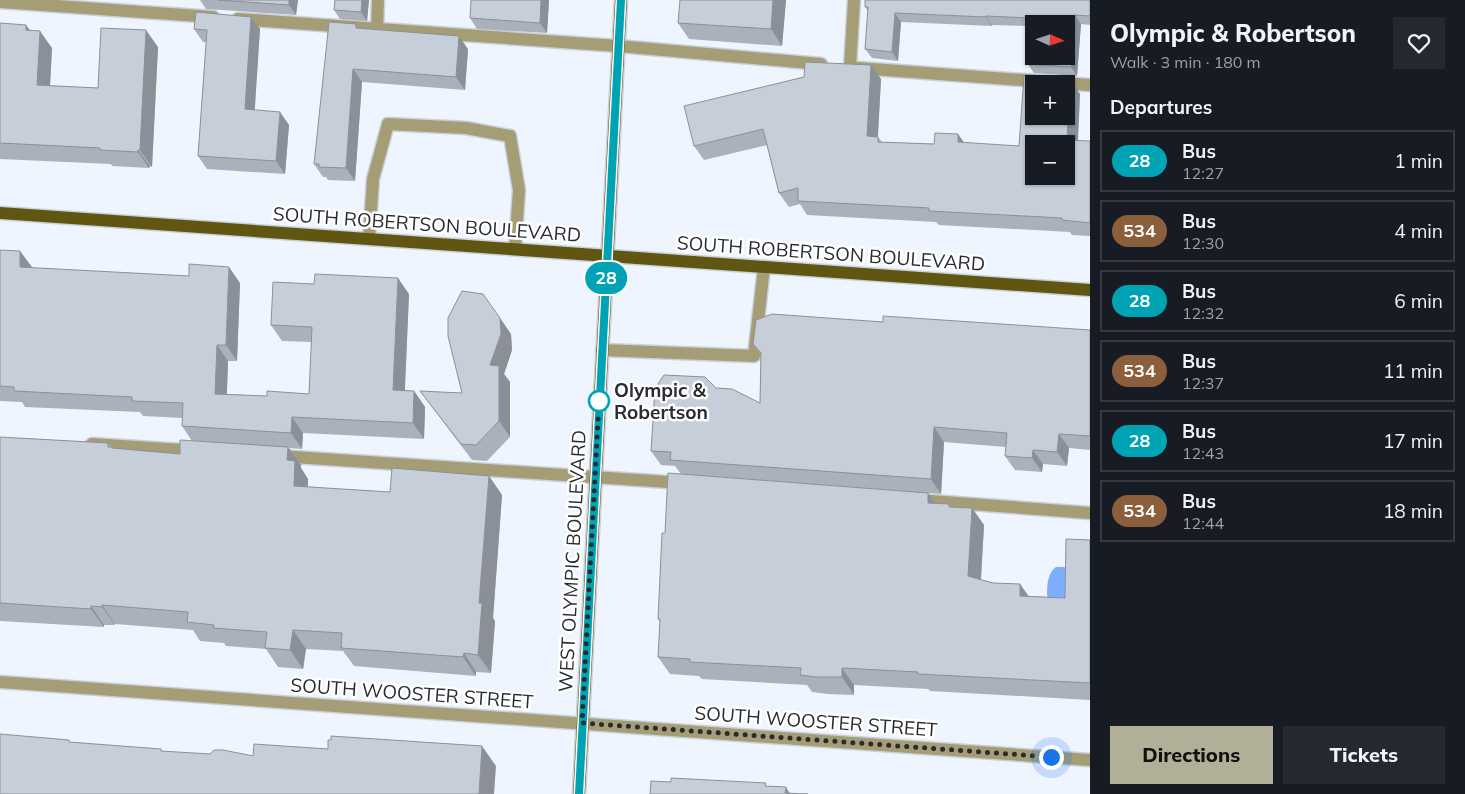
<!DOCTYPE html>
<html lang="en">
<head>
<meta charset="utf-8">
<style>
	body { margin:0; font-family:Mulish,sans-serif; background:#242831; color:#f1f3f6; height:100vh; display:flex; flex-direction:column; font-size:19px; white-space:nowrap }
	* { box-sizing:border-box; margin:0 }
	p { font-size:16px; color:#9ea1a6 }
	.icon { flex:none; width:28px; height:28px; fill:none; stroke:currentColor; stroke-width:2; stroke-linecap:round; stroke-linejoin:round }
	.map { position:relative; flex:1; overflow:hidden }
	.sheet { display:flex; flex-direction:column; background:#171b24; width:375px }
	.sheet>* { flex:none }
	.badge { padding:0 10px; border-radius:16px; font-size:18px; line-height:32px }
	.needle { width:32px; rotate:93deg }
	.controls { position:absolute; left:1025px; top:15px; display:grid; gap:10px }
	.controls a { display:grid; place-items:center; width:50px; height:50px; border-radius:0px; background:#171b24; box-shadow:0 1px 4px #0004; font-size:25px }
	.you { position:absolute; width:25px; height:25px; margin:-12px; border:4px solid #fff; border-radius:50%; background:#1a73e8; box-shadow:0 0 0 8px #1a73e833 }
	.map>.badge { position:absolute; translate:-50% -50%; box-shadow:0 0 0 2px #fff }
	h2 { padding:0 20px; font-size:19px; line-height:45px }
	.round { display:grid; place-items:center; flex:none; width:52px; height:52px; border-radius:0px; background:#242831 }
	.head { display:flex; align-items:center; justify-content:space-between; height:85px; padding:0 20px }
	h1 { font-size:24px; font-weight:800; line-height:38px }
	.button { display:flex; gap:10px; margin-top:auto; padding:10px 20px }
	.button a { flex:1; height:58px; border-radius:0px; background:#b2af99; color:#111; font-size:20px; font-weight:800; line-height:58px; text-align:center }
	.button a+a { background:#242831; color:#f1f3f6 }
	ul { padding:0; list-style:none }
	li { display:flex; align-items:center; gap:15px; height:62px; margin:0 10px 8px; padding:0 10px; border:2px solid #363941; border-radius:0px }
	li div { flex:1 }
	li b { display:block; font-size:19px }
	li em { font-style:normal }
	li .badge { min-width:55px; font-weight:700; text-align:center }
	main { display:flex; flex:1; min-height:0 }
	.map>svg:first-child { display:block }
	.water { fill:#7daefc }
	.lines { fill:none; stroke-linecap:round; stroke-linejoin:round }
	.minor-casing { stroke:#cbd1da; stroke-width:15 }
	.major-casing { stroke:#cbd1da; stroke-width:15 }
	.minor { stroke:#a59d75; stroke-width:12 }
	.major { stroke:#615512; stroke-width:12 }
	.wall { fill:#aab1bb }
	.shaded-wall { fill:#8b9098 }
	.building { fill:#c6ced9; stroke:#8b9098; fill-rule:evenodd }
	.line-casing { stroke:#fff; stroke-width:11 }
	.line { stroke:#00a3b4; stroke-width:8 }
	.walk { stroke:#282b2f; stroke-width:5; stroke-dasharray:0 9 }
	.stop-dot { fill:#fff; stroke:#00a3b4; stroke-width:2.5 }
	.labels { text-anchor:middle; stroke-width:5; stroke-linejoin:round; paint-order:stroke }
	.street-label { font-size:19px; fill:#282b2f; stroke:#fff }
	.stop-label { font-size:19px; font-weight:bold; fill:#282b2f; stroke:#fff; text-anchor:start }
</style>
</head>
<body>
<main>
<div class="map">
<svg width="1090" height="794" viewBox="0 0 1090 794">
	<rect width="100%" height="100%" fill="#eff5ff"/>
	<path class="water" d="M1056 567H1064L1069 570 1072 601 1048 606C1047 593 1045 575 1056 567Z"/>
	<g class="lines">
		<defs>
			<g id="minor">
				<polyline points="0,2 213,17"/>
				<polyline points="238,19 618,46 821,64"/>
				<polyline points="377,30 378,0"/>
				<polyline points="850,67 854,0"/>
				<polyline points="858,68 1090,85"/>
				<polyline points="369,239 373,179 388,124 466,128 510,136 519,190 515,249"/>
				<polyline points="602,350 754,356 764,267"/>
				<polyline points="92,444 197,451"/>
				<polyline points="279,456 683,483"/>
				<polyline points="918,500 1090,513"/>
				<polyline points="0,682 1090,760"/>
			</g>
			<g id="major">
				<polyline points="0,213 1090,290"/>
				<polyline points="579,794 621,0"/>
			</g>
		</defs>
		<use href="#minor" class="minor-casing"/>
		<use href="#major" class="major-casing"/>
		<use href="#minor" class="minor"/>
		<use href="#major" class="major"/>
	</g>
	<g class="wall">
		<polygon points="200,0 298,0 296,15 206,9"/>
		<polygon points="335,0 369,0 367,21 340,19 334,10"/>
		<polygon points="549,0 547,33 477,29 470,18"/>
		<polygon points="786,0 782,46 689,39 678,23"/>
		<polygon points="1090,0 1090,25 1081,24 1077,76 1034,73 1028,64 1030,26 992,25 992,26 901,22 898,61 872,58 865,49 868,11 865,7"/>
		<polygon points="251,17 260,29 254,110 289,125 285,174 207,169 198,156 206,42 203,42 194,29"/>
		<polygon points="0,23 30,31 52,48 50,86 98,88 158,47 152,167 150,166 149,168 112,166 111,164 0,159"/>
		<polygon points="359,28 468,49 465,90 362,82 355,181 328,180 326,177 323,177 314,164"/>
		<polygon points="1067,78 1080,94 1078,141 1090,141 1090,236 1072,235 1070,232 939,225 936,222 807,215 800,204 789,207 779,193 767,145 704,160 694,146 881,79 878,137 882,142 934,144 965,143 1019,146"/>
		<polygon points="0,250 32,267 31,268 240,283 237,361 228,361 227,394 267,396 309,394 312,342 282,341 271,325 409,294 405,390 414,391 425,407 424,439 303,433 302,449 289,448 301,465 301,468 308,479 308,487 390,492 489,476 502,495 493,618 495,621 491,673 476,672 476,676 354,666 343,651 306,649 303,669 278,667 266,649 226,646 224,643 200,641 193,630 115,624 115,625 104,625 104,627 0,621 0,437 108,443 113,448 180,454 192,441 182,426 183,418 143,416 140,412 25,407 22,402 0,401"/>
		<polygon points="883,322 1090,330 1090,450 1069,448 1067,466 1043,464 1042,472 1015,470 1005,456 1006,447 944,442 941,494 681,474 675,466 661,465 651,451 716,388 760,403 761,355 753,344"/>
		<polygon points="511,334 512,350 504,374 510,382 510,437 487,461 472,460 432,407 420,391 462,393"/>
		<polygon points="936,503 949,504 951,507 972,508 984,525 981,580 1029,596 1065,598 1090,540 1090,700 930,691 928,689 854,685 854,695 828,694 812,692 807,685 702,679 699,676 670,674 658,657 660,622 658,619"/>
	</g>
	<g class="shaded-wall">
		<polygon points="289,0 298,0 296,15 289,5"/>
		<polygon points="362,0 369,0 367,21 361,12"/>
		<polygon points="541,0 549,0 547,33 540,23"/>
		<polygon points="773,0 786,0 782,46 771,29"/>
		<polygon points="895,13 901,22 898,61 892,52"/>
		<polygon points="1075,15 1081,24 1077,76 1071,67"/>
		<polygon points="986,16 992,25 992,26 986,17"/>
		<polygon points="251,17 260,29 254,122 245,109"/>
		<polygon points="26,25 38,41 26,30"/>
		<polygon points="146,30 158,47 152,167 140,150"/>
		<polygon points="40,31 52,48 49,102 37,85"/>
		<polygon points="459,36 468,49 465,90 456,77"/>
		<polygon points="871,65 881,79 877,150 867,136"/>
		<polygon points="353,69 362,82 355,181 346,168"/>
		<polygon points="1067,78 1070,83 1070,80 1080,94 1077,154 1067,140"/>
		<polygon points="280,112 289,125 285,174 276,161"/>
		<polygon points="958,134 968,148 958,142"/>
		<polygon points="138,150 150,166 149,168 138,152"/>
		<polygon points="20,251 32,267 31,283 20,267"/>
		<polygon points="229,267 240,283 237,361 226,345"/>
		<polygon points="398,278 409,294 404,405 393,390"/>
		<polygon points="500,318 511,334 512,350 504,374 510,382 510,437 499,421 490,365"/>
		<polygon points="217,345 228,361 226,410 215,394"/>
		<polygon points="414,391 425,407 424,439 413,423"/>
		<polygon points="292,417 303,433 302,449 291,433"/>
		<polygon points="934,427 944,442 941,494 931,479"/>
		<polygon points="1059,434 1069,448 1067,466 1057,452"/>
		<polygon points="288,447 301,465 301,468 308,479 307,505 294,486 287,460"/>
		<polygon points="1033,450 1043,464 1042,472 1032,458"/>
		<polygon points="489,476 502,495 493,618 495,621 491,673 478,655 479,603"/>
		<polygon points="928,493 940,510 928,503"/>
		<polygon points="972,508 984,525 980,593 968,576"/>
		<polygon points="1020,584 1032,601 1020,596"/>
		<polygon points="102,605 115,624 115,625 102,607"/>
		<polygon points="91,606 104,625 104,627 91,609"/>
		<polygon points="293,630 306,649 303,669 290,650"/>
		<polygon points="464,653 476,672 476,676 463,657"/>
		<polygon points="842,668 854,685 854,695 842,677"/>
		<polygon points="482,746 496,766 494,794 479,794"/>
		<polygon points="786,787 790,794 785,793"/>
	</g>
	<g class="building">
		<polygon points="218,0 289,0 289,5"/>
		<polygon points="335,0 362,0 361,12 334,10"/>
		<polygon points="471,0 541,0 540,23 470,18"/>
		<polygon points="680,0 773,0 771,29 678,23"/>
		<path d="M865 0H1090V16L1075 15 1071 67 1028 64 1030 18 986 16V17L895 13 892 52 865 49 868 7H865ZM1034 24H1066V56H1034Z"/>
		<polygon points="196,12 251,17 245,109 280,112 276,161 198,156 207,30 194,29"/>
		<polygon points="329,22 356,24 356,28 459,36 456,77 353,69 346,168 319,167 319,164 314,164"/>
		<polygon points="0,23 26,25 26,30 40,31 37,85 98,88 101,28 146,30 140,150 138,150 138,152 100,150 100,148 0,143"/>
		<path d="M805 62 871 65 867 136 878 137V142L934 144 935 133 958 134V142L1019 146 1024 75 1067 78 1066 80H1070L1067 140 1090 141V223L1062 220V218L929 211V208L798 201V188L779 193 763 129 694 146 684 106 804 77ZM1034 84H1066V116H1034ZM1034 144H1066V176H1034Z"/>
		<polygon points="0,250 20,251 20,267 189,276 189,264 229,267 226,345 217,345 215,394 267,396 267,391 309,394 312,327 271,325 273,282 314,284 315,274 398,278 393,390 414,391 413,423 292,417 291,433 182,426 183,403 132,401 132,397 14,391 14,387 0,386"/>
		<polygon points="462,291 483,294 500,318 501,334 490,365 499,366 499,421 476,445 461,444 420,391 462,393 448,336 448,318"/>
		<polygon points="772,314 883,322 883,316 1090,330 1090,436 1059,434 1057,452 1033,450 1032,458 1005,456 1007,433 934,427 931,479 670,460 671,452 651,451 655,388 664,375 705,377 716,388 732,389 760,403 761,353 753,344 756,320"/>
		<polygon points="0,437 108,443 108,447 112,447 112,448 180,454 180,440 288,447 287,460 295,461 294,486 390,492 392,468 489,476 479,603 482,603 478,655 464,653 463,657 341,648 342,633 293,630 290,650 265,648 267,632 213,628 214,625 187,622 188,612 102,605 102,607 91,606 91,609 0,603"/>
		<polygon points="668,473 928,493 928,503 949,504 949,507 972,508 968,576 993,583 1020,584 1020,596 1065,598 1066,539 1090,540 1090,683 918,674 918,672 842,668 842,677 816,677 800,675 801,668 690,662 690,659 658,657 660,619 658,619 662,533 665,533"/>
		<polygon points="0,734 69,740 69,742 161,749 161,751 210,754 214,750 223,750 253,756 254,744 328,749 328,740 331,740 331,736 482,746 479,794 0,794"/>
		<polygon points="671,778 766,783 765,786 786,787 785,793 808,794 650,794 651,781 671,782"/>
	</g>
	<g class="lines">
		<defs>
			<polyline id="line" points="579,794 621,0"/>
		</defs>
		<use href="#line" class="line-casing"/>
		<use href="#line" class="line"/>
		<polyline class="walk" points="599,401 582,723 1051,757"/>
	</g>
	<circle class="stop-dot" cx="599" cy="401" r="10"/>
	<g class="labels">
		<g class="street-label">
			<text transform="translate(427 224) rotate(4)" y="7">SOUTH ROBERTSON BOULEVARD</text>
			<text transform="translate(831 253) rotate(4)" y="7">SOUTH ROBERTSON BOULEVARD</text>
			<text transform="translate(572 561) rotate(-87)" y="7">WEST OLYMPIC BOULEVARD</text>
			<text transform="translate(412 693) rotate(4)" y="7">SOUTH WOOSTER STREET</text>
			<text transform="translate(816 721) rotate(4)" y="7">SOUTH WOOSTER STREET</text>
		</g>
		<g class="stop-label">
			<text x="614" y="397">Olympic &amp;<tspan x="614" dy="22">Robertson</tspan></text>
		</g>
	</g>
</svg>
<div class="controls">
<a><svg class="needle" viewBox="-14 -14 28 28"><path d="M0-13l5 13h-10z" fill="#e53935"/><path d="M0 13l5-13h-10z" fill="#9ea1a6"/></svg></a>
<a>+</a>
<a>−</a>
</div>
<div class="you" style="left:1051px;top:757px"></div>
<b class="badge" style="left:606px;top:278px;background:#00a3b4;color:#fff">28</b>
</div>
<section class="sheet">
<div class="head"><div><h1>Olympic &amp; Robertson</h1><p>Walk · 3 min · 180 m</p></div><a class="round"><svg class="icon" aria-label="heart" viewBox="0 0 24 24"><path d="M12 20l-8-8c-3-5 5-10 8-4 3-6 11-1 8 4z"/></svg></a></div>
<h2>Departures</h2>
<ul>
<li><span class="badge" style="background:#00a3b4;color:#fff">28</span><div><b>Bus</b><p>12:27</p></div><em>1 min</em></li>
<li><span class="badge" style="background:#8b5e3c;color:#fff">534</span><div><b>Bus</b><p>12:30</p></div><em>4 min</em></li>
<li><span class="badge" style="background:#00a3b4;color:#fff">28</span><div><b>Bus</b><p>12:32</p></div><em>6 min</em></li>
<li><span class="badge" style="background:#8b5e3c;color:#fff">534</span><div><b>Bus</b><p>12:37</p></div><em>11 min</em></li>
<li><span class="badge" style="background:#00a3b4;color:#fff">28</span><div><b>Bus</b><p>12:43</p></div><em>17 min</em></li>
<li><span class="badge" style="background:#8b5e3c;color:#fff">534</span><div><b>Bus</b><p>12:44</p></div><em>18 min</em></li>
</ul>
<div class="button"><a>Directions</a><a>Tickets</a></div>
</section>
</main>
</body>
</html>
